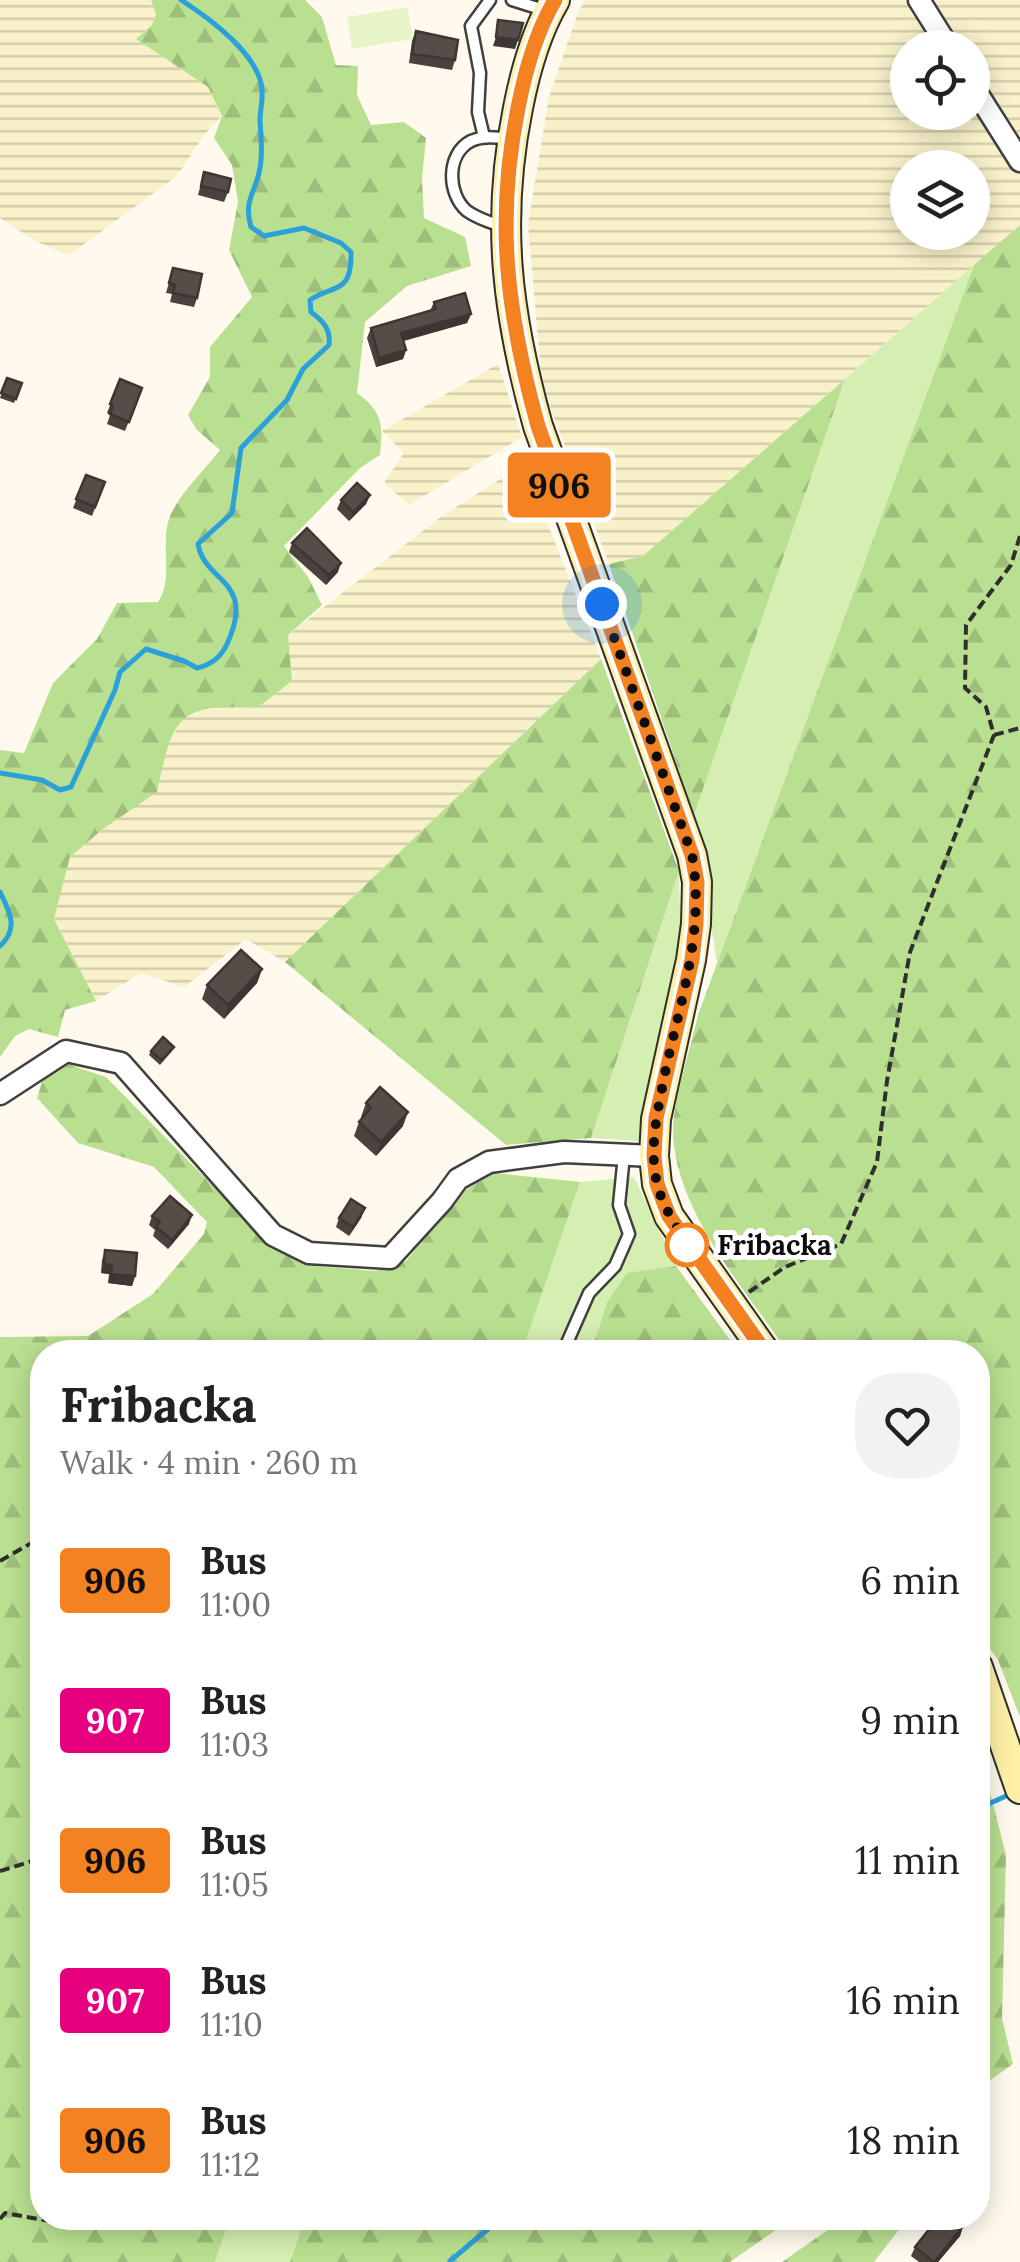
<!DOCTYPE html>
<html lang="en">
<head>
<meta charset="utf-8">
<style>
	body { margin:0; font-family:Lora,serif; background:#f2f2f2; color:#222; height:100vh; display:flex; flex-direction:column; font-size:38px; white-space:nowrap }
	* { box-sizing:border-box; margin:0 }
	p { font-size:32px; color:#767676 }
	.icon { flex:none; width:55px; height:55px; fill:none; stroke:currentColor; stroke-width:2; stroke-linecap:round; stroke-linejoin:round }
	.map { position:relative; flex:1; overflow:hidden }
	.details { position:absolute; left:30px; top:1340px; width:960px; height:890px; display:flex; flex-direction:column; background:#fff; border-radius:40px; box-shadow:0 5px 25px #0003 }
	.details>* { flex:none }
	.badge { padding:0 20px; border-radius:8px; font-size:35px; line-height:65px }
	.buttons { position:absolute; left:890px; top:30px; display:grid; gap:20px }
	.buttons a { display:grid; place-items:center; width:100px; height:100px; border-radius:50%; background:#fff; box-shadow:0 5px 25px #0003; font-size:50px }
	.you { position:absolute; width:50px; height:50px; margin:-25px; border:8px solid #fff; border-radius:50%; background:#1a73e8; box-shadow:0 0 0 15px #1a73e833 }
	.map>.badge { position:absolute; translate:-50% -50%; box-shadow:0 0 0 5px #fff }
	.round { display:grid; place-items:center; flex:none; width:105px; height:105px; border-radius:40px; background:#f2f2f2 }
	.summary { display:flex; align-items:center; justify-content:space-between; height:170px; padding:0 30px }
	h1 { font-size:48px; font-weight:800; line-height:75px }
	ul { padding:0; list-style:none }
	li { display:flex; align-items:center; gap:30px; height:140px; padding:0 30px }
	li div { flex:1 }
	li b { display:block; font-size:38px }
	li em { font-style:normal }
	li .badge { min-width:110px; font-weight:700; text-align:center }
	.map>svg:first-child { display:block }
	.farmland { fill:url(#farmland-rules); fill-rule:evenodd }
	.grass { fill:#d5eeb2 }
	.forest { fill:url(#forest-firs) }
	.pitch { fill:#e7f4c5 }
	.lines { fill:none; stroke-linecap:round; stroke-linejoin:round }
	.stream { stroke:#2ca0da; stroke-width:5 }
	.lane-casing { stroke:#404040; stroke-width:15 }
	.street-casing { stroke:#404040; stroke-width:25 }
	.secondary-casing { stroke:#2f2f2f; stroke-width:32 }
	.path { stroke:#2f2f2f; stroke-width:4; stroke-dasharray:10 5; stroke-linecap:butt }
	.lane { stroke:#fff; stroke-width:10 }
	.street { stroke:#fff; stroke-width:20 }
	.secondary { stroke:#fff0a8; stroke-width:28 }
	.wall { fill:#4b423e }
	.shaded-wall { fill:#3d3632 }
	.building { fill:#574d48; stroke:#3d3632; stroke-width:2.5 }
	.line-casing { stroke:#fff; stroke-width:22 }
	.line { stroke:#f58220; stroke-width:15 }
	.walk { stroke:#0d0d0d; stroke-width:10; stroke-dasharray:0 18 }
	.stop-dot { fill:#fff; stroke:#f58220; stroke-width:5 }
	.labels { text-anchor:middle; stroke-width:10; stroke-linejoin:round; paint-order:stroke }
	.stop-label { font-size:28px; font-weight:bold; fill:#0d0d0d; stroke:#fff; text-anchor:start }
</style>
</head>
<body>
<div class="map">
<svg width="1020" height="2262" viewBox="0 0 1020 2262">
	<defs>
		<pattern id="farmland-rules" width="6" height="5" patternUnits="userSpaceOnUse" patternTransform="scale(2.5)"><rect width="6" height="5" fill="#f8f1ca"/><path d="M0 2.5h6" fill="none" stroke="#d3cdac"/></pattern>
		<pattern id="forest-firs" width="22" height="20" patternUnits="userSpaceOnUse" patternTransform="scale(2.5)"><rect width="22" height="20" fill="#b9e090"/><path d="M5 1l3.5 6h-7zM16 11l3.5 6h-7z" fill="#9ebf7b"/></pattern>
	</defs>
	<rect width="100%" height="100%" fill="#fffaed"/>
	<g class="farmland">
		<polygon points="0,0 151,0 156,14 152,25 136,39 208,87 222,116 204,135 177,176 69,255 35,241 0,218"/>
		<path d="M586 0H1020V225L643 556 609 564 542 385 528 224 549 97 579 10ZM908 48H972V112H908ZM908 168H972V232H908Z"/>
		<polygon points="498,364 522,437 409,505 384,483 404,453 382,431"/>
		<polygon points="524,464 601,659 285,962 246,939 184,987 141,973 96,1001 54,918 70,857 103,829 156,792 165,751 183,717 211,705 257,708 292,681 288,635 442,516"/>
	</g>
	<g class="grass">
		<polygon points="974,265 717,963 694,815 845,379"/>
		<polygon points="679,871 681,955 649,1085 640,1141 591,1138"/>
		<polygon points="634,1177 676,1266 627,1274 607,1302 591,1352 522,1352 580,1182"/>
		<polygon points="230,2218 305,2218 290,2262 215,2262"/>
	</g>
	<g class="forest">
		<path d="M151 0H305L322 17 336 65 358 66 357 95 371 125 404 122 426 138 422 179 424 218 465 237 471 266 407 286 365 322 357 393C383 412 383 424 380 455L360 468 284 546 308 577 322 605 288 635 292 681 257 708C177 703 173 717 157 792L103 829 70 857 54 919 96 1001 65 1010 58 1037 29 1029 15 1036 0 1057V750L24 753 53 683 97 639 117 603 158 602C174 579 160 547 169 519 175 499 206 468 220 450L196 429 188 415 210 377V347L252 297 229 250 238 202 232 165 214 138 222 116 208 87 136 39 152 25 156 14Z"/>
		<path d="M1020 225V1717L998 1660 978 1631V1352H788C745 1290 673 1208 673 1129 674 1098 691 1047 698 1015L974 265Z"/>
		<polygon points="845,379 694,815 609,564 643,556"/>
		<polygon points="601,659 679,871 591,1138 506,1145 285,962"/>
		<polygon points="67,1064 106,1077 272,1246 316,1266 375,1271 406,1261 462,1192 494,1173 580,1182 522,1352 42,1352 42,2218 230,2218 215,2262 0,2262 0,1337 88,1336 153,1294 204,1234 207,1222 154,1167 78,1143 37,1098 43,1079"/>
		<polygon points="676,1266 739,1352 591,1352 607,1302 627,1273"/>
		<polygon points="978,1745 1006,1855 1002,2018 1013,2064 978,2089"/>
		<polygon points="305,2218 793,2218 730,2262 290,2262"/>
		<polygon points="845,2218 908,2218 874,2262 782,2262"/>
	</g>
	<polygon class="pitch" points="407,7 413,39 352,49 347,17"/>
	<g class="lines">
		<g class="stream">
			<path d="M0 773 42 780 60 790 71 787 115 690 120 672 146 649 184 661 197 668C211 665 221 657 227 644 257 579 204 583 198 544L232 513 241 448 287 400 303 369 329 345C331 329 323 321 311 312L310 300C334 284 352 295 351 252L341 243 304 228 264 236 251 227C243 199 256 193 260 168 263 152 261 137 260 121 260 111 263 100 262 90 260 55 209 18 181 0"/>
			<path d="M0 892C10 912 19 929 0 946"/>
			<polyline points="978,1818 984,1806 1006,1796"/>
			<polyline points="450,2261 501,2218"/>
		</g>
		<defs>
			<g id="lane">
				<polyline points="512,0 547,11"/>
				<polyline points="484,137 478,112 480,73 471,26 490,0"/>
				<path d="M504 227C492 223 478 219 467 211 447 194 446 154 471 141 483 135 498 138 511 139"/>
				<polyline points="563,1352 589,1293 615,1266 629,1234 619,1205 624,1155"/>
			</g>
			<g id="street">
				<polyline points="919,0 949,48"/>
				<polyline points="972,85 1020,161"/>
				<polyline points="0,1094 66,1051 121,1063 273,1235 309,1253 390,1258 442,1201 458,1179 489,1162 564,1152 654,1156"/>
			</g>
			<g id="secondary">
				<path d="M555 0C536 32 525 72 518 108 495 222 507 314 538 426L692 855 697 882 696 924 691 960 656 1119 654 1156 657 1184 669 1216 765 1352"/>
				<polyline points="978,1667 1020,1789"/>
			</g>
		</defs>
		<use href="#lane" class="lane-casing"/>
		<use href="#street" class="street-casing"/>
		<use href="#secondary" class="secondary-casing"/>
		<g class="path">
			<polyline points="994,735 1020,728"/>
			<polyline points="749,1292 785,1267 841,1244 877,1162 887,1081 910,952 994,735 986,707 965,688 966,625 1011,565 1020,536"/>
			<polyline points="0,1561 42,1537"/>
			<polyline points="0,1871 42,1858"/>
			<polyline points="0,2219 5,2213 55,2222 58,2218"/>
		</g>
		<use href="#lane" class="lane"/>
		<use href="#street" class="street"/>
		<use href="#secondary" class="secondary"/>
	</g>
	<g class="wall">
		<polygon points="416,31 455,60 452,70 409,63 412,41"/>
		<polygon points="204,172 228,192 224,202 198,195"/>
		<polygon points="173,268 197,298 194,307 170,302 172,294 166,293"/>
		<polygon points="434,302 471,314 467,323 404,341 406,350 403,359 376,367 367,338 371,328 430,311"/>
		<polygon points="7,378 22,383 14,403 0,398"/>
		<polygon points="120,379 142,388 125,431 107,424 110,415 107,413"/>
		<polygon points="86,475 105,482 92,516 73,508"/>
		<polygon points="370,495 366,504 349,521 337,509 341,500"/>
		<polygon points="292,543 338,572 326,585 289,552"/>
		<polygon points="262,969 257,983 224,1019 202,999 207,985"/>
		<polygon points="151,1051 172,1051 160,1065 149,1055"/>
		<polygon points="366,1103 403,1126 376,1156 354,1136 359,1122 362,1118 361,1117"/>
		<polygon points="365,1208 361,1218 349,1236 336,1227 339,1218"/>
		<polygon points="152,1216 189,1224 168,1249 153,1236 155,1230 149,1225"/>
		<polygon points="105,1250 135,1276 132,1286 108,1283 109,1274 101,1273 102,1260"/>
		<polygon points="963,2226 960,2236 938,2262 919,2262 911,2256 915,2247"/>
	</g>
	<g class="shaded-wall">
		<polygon points="496,37 518,40 515,49 493,46"/>
		<polygon points="471,314 467,323 398,342 401,333"/>
		<polygon points="406,350 403,359 376,367 379,358"/>
		<polygon points="370,495 366,504 349,521 353,512"/>
		<polygon points="341,563 338,572 326,585 329,575"/>
		<polygon points="262,969 257,983 224,1019 228,1005"/>
		<polygon points="408,1112 403,1126 376,1156 381,1142"/>
		<polygon points="365,1208 361,1218 349,1236 353,1227"/>
		<polygon points="192,1215 189,1224 168,1249 172,1240"/>
		<polygon points="104,1264 112,1265 109,1274 101,1273"/>
		<polygon points="111,1274 135,1276 132,1286 108,1283"/>
		<polygon points="963,2226 960,2236 938,2262 934,2262"/>
	</g>
	<g class="building">
		<polygon points="498,20 523,23 518,40 496,37"/>
		<polygon points="416,31 458,40 455,60 412,54"/>
		<polygon points="204,172 231,179 228,192 201,186"/>
		<polygon points="173,268 202,274 197,298 173,293 175,285 169,283"/>
		<polygon points="465,293 471,314 401,333 406,350 379,358 371,328 436,309 434,302"/>
		<polygon points="7,378 22,383 16,399 1,393"/>
		<polygon points="120,379 142,388 129,422 110,414 113,406 110,404"/>
		<polygon points="86,475 105,482 95,507 76,499"/>
		<polygon points="357,483 370,495 353,512 341,500"/>
		<polygon points="307,528 341,563 329,575 292,543"/>
		<polygon points="241,950 262,969 228,1005 207,985"/>
		<polygon points="163,1037 174,1047 162,1060 151,1051"/>
		<polygon points="380,1087 408,1112 381,1142 359,1122 371,1108 366,1103"/>
		<polygon points="170,1196 192,1215 172,1240 156,1227 160,1222 152,1216"/>
		<polygon points="351,1199 365,1208 353,1227 339,1218"/>
		<polygon points="105,1250 137,1253 135,1276 111,1274 112,1265 104,1264"/>
		<polygon points="152,1345 174,1350 174,1352 150,1352"/>
		<polygon points="938,2218 952,2218 963,2226 934,2262 915,2247"/>
	</g>
	<g class="lines">
		<defs>
			<path id="line" d="M555 0C536 32 525 72 518 108 495 222 507 314 538 426L692 855 697 882 696 924 692 960 656 1118 654 1156 657 1184 669 1216 765 1352"/>
		</defs>
		<use href="#line" class="line-casing"/>
		<use href="#line" class="line"/>
		<path class="walk" d="M602 604 692 855C706 933 678 1007 663 1083 657 1115 649 1150 657 1183 662 1206 676 1225 687 1245"/>
	</g>
	<circle class="stop-dot" cx="687" cy="1245" r="20"/>
	<g class="labels">
		<g class="stop-label">
			<text x="717" y="1255">Fribacka</text>
		</g>
	</g>
</svg>
<div class="buttons">
<a><svg class="icon" aria-label="locate" viewBox="0 0 24 24"><circle cx="12" cy="12" r="6"/><path d="M12 2v4M12 18v4M2 12h4M18 12h4"/></svg></a>
<a><svg class="icon" aria-label="layers" viewBox="0 0 24 24"><path d="M12 4l9 5-9 5-9-5zM3 14l9 5 9-5"/></svg></a>
</div>
<div class="you" style="left:602px;top:604px"></div>
<b class="badge" style="left:559px;top:485px;background:#f58220;color:#111">906</b>
<section class="details">
<div class="summary"><div><h1>Fribacka</h1><p>Walk · 4 min · 260 m</p></div><a class="round"><svg class="icon" aria-label="heart" viewBox="0 0 24 24"><path d="M12 20l-8-8c-3-5 5-10 8-4 3-6 11-1 8 4z"/></svg></a></div>
<ul>
<li><span class="badge" style="background:#f58220;color:#111">906</span><div><b>Bus</b><p>11:00</p></div><em>6 min</em></li>
<li><span class="badge" style="background:#e6007e;color:#fff">907</span><div><b>Bus</b><p>11:03</p></div><em>9 min</em></li>
<li><span class="badge" style="background:#f58220;color:#111">906</span><div><b>Bus</b><p>11:05</p></div><em>11 min</em></li>
<li><span class="badge" style="background:#e6007e;color:#fff">907</span><div><b>Bus</b><p>11:10</p></div><em>16 min</em></li>
<li><span class="badge" style="background:#f58220;color:#111">906</span><div><b>Bus</b><p>11:12</p></div><em>18 min</em></li>
</ul>
</section>
</div>
</body>
</html>
